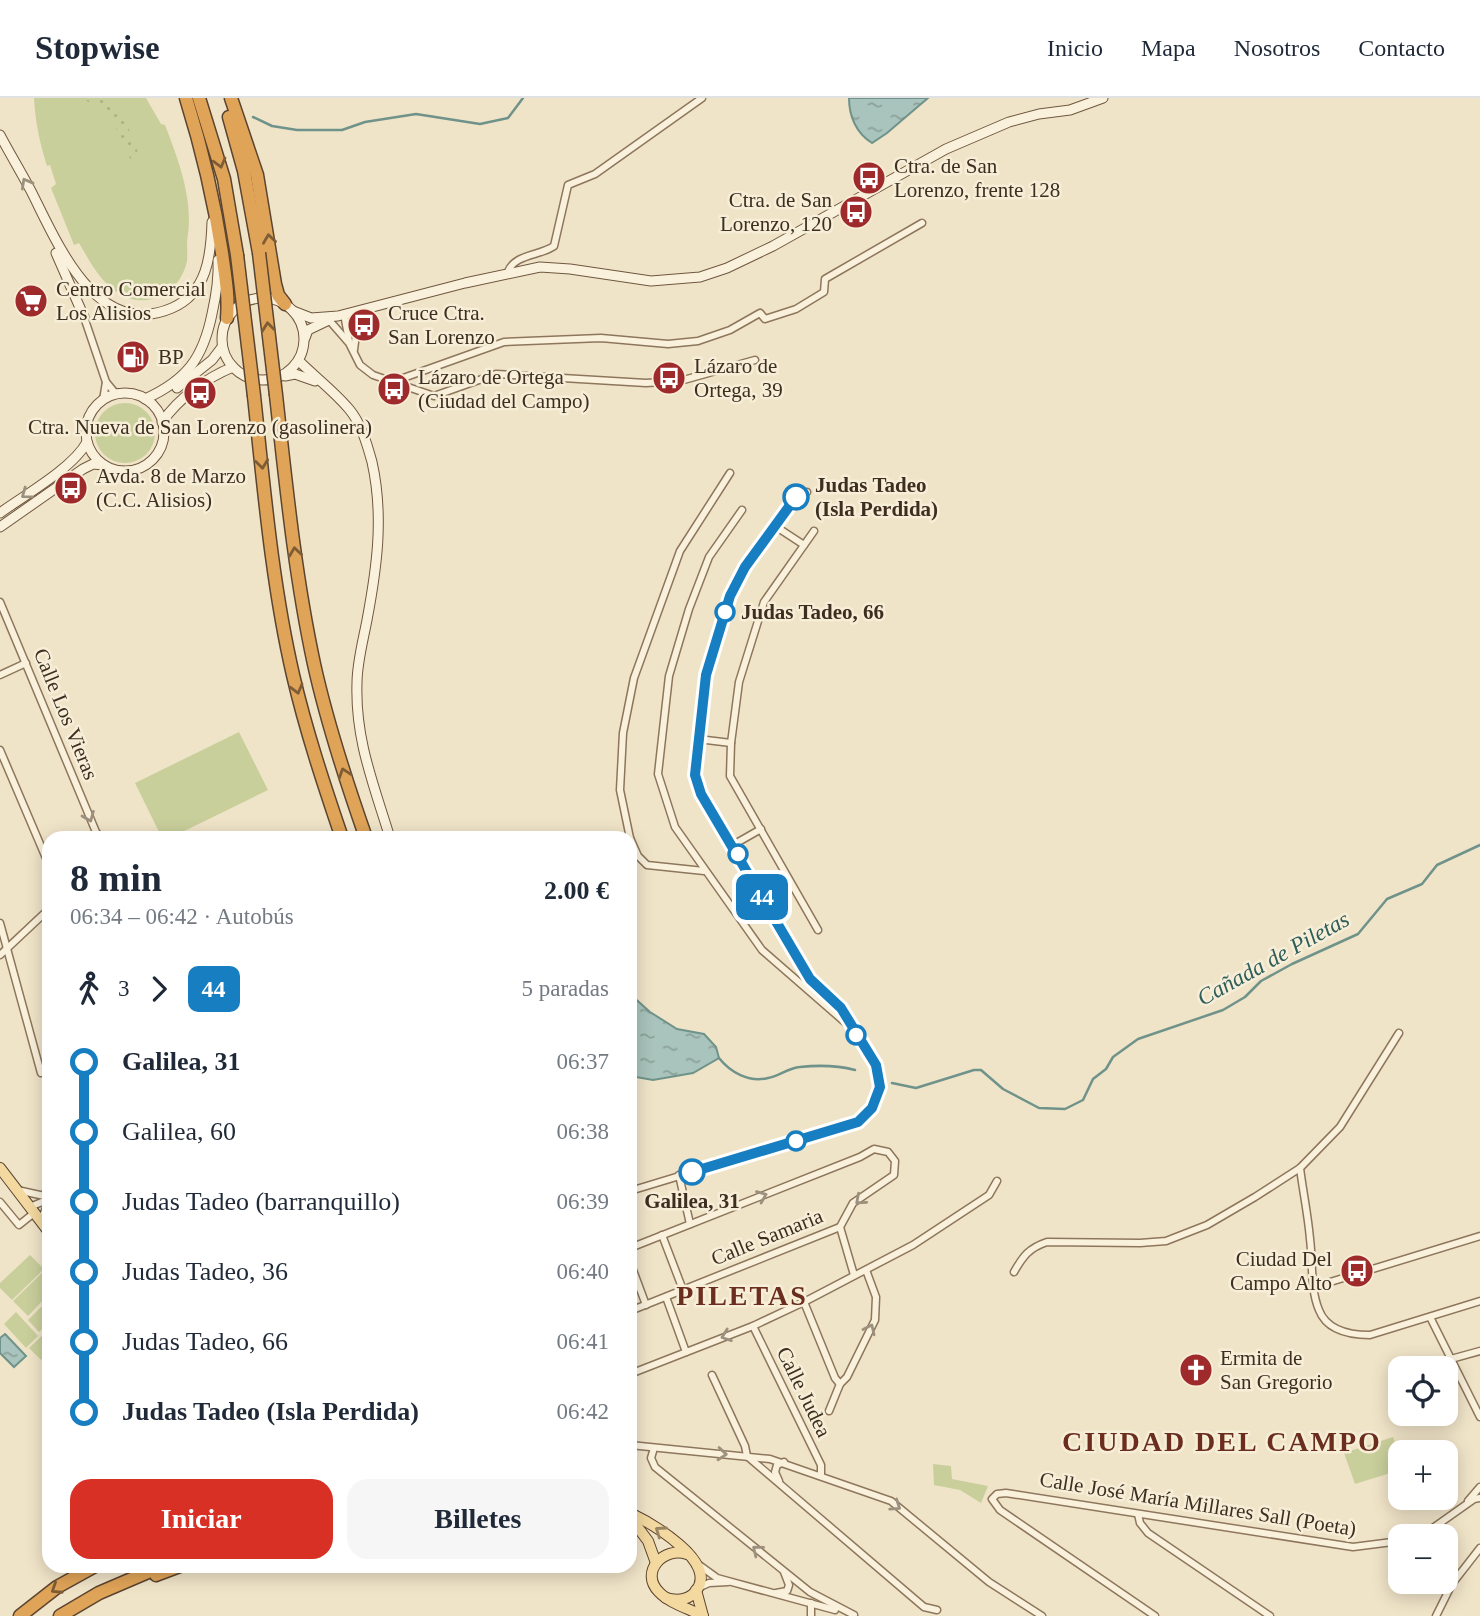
<!DOCTYPE html>
<html lang="es">
<head>
<meta charset="utf-8">
<style>
	body { margin:0; font-family:Georgia,serif; background:#f6f6f7; color:#1f2937; height:100vh; display:flex; flex-direction:column; font-size:26px; white-space:nowrap }
	* { box-sizing:border-box; margin:0 }
	p { font-size:23px; color:#747a83 }
	.icon { flex:none; width:38px; height:38px; fill:none; stroke:currentColor; stroke-width:2; stroke-linecap:round; stroke-linejoin:round }
	.map { position:relative; flex:1; overflow:hidden }
	.sheet { position:absolute; left:42px; top:733px; width:595px; height:742px; display:flex; flex-direction:column; background:#fff; border-radius:21px; box-shadow:0 4px 18px #0003 }
	.sheet>* { flex:none }
	.badge { padding:0 14px; border-radius:10px; font-size:24px; line-height:46px }
	.tools { position:absolute; left:1388px; top:1258px; display:grid; gap:14px }
	.tools a { display:grid; place-items:center; width:70px; height:70px; border-radius:14px; background:#fff; box-shadow:0 4px 18px #0003; font-size:35px }
	.map>.badge { position:absolute; translate:-50% -50%; box-shadow:0 0 0 4px #fff }
	.legs { display:flex; align-items:center; gap:10px; height:77px; padding:0 28px; font-size:23px }
	.legs p { margin-inline-start:auto }
	.head { display:flex; align-items:center; justify-content:space-between; height:119px; padding:0 28px }
	h1 { font-size:38px; font-weight:700; line-height:52px }
	.action { display:flex; gap:14px; margin-top:auto; padding:14px 28px }
	.action a { flex:1; height:80px; border-radius:21px; background:#d93025; color:#fff; font-size:28px; font-weight:700; line-height:80px; text-align:center }
	.action a+a { background:#f6f6f7; color:#1f2937 }
	ul { padding:0 28px; list-style:none }
	li { display:flex; align-items:center; gap:24px; height:70px; font-size:26px }
	li i { display:grid; place-items:center; width:10px; height:100%; margin:0 9px; background:currentColor }
	li i::after { content:''; width:18px; height:18px; margin:-9px; border:5px solid; border-radius:50%; background:#fff }
	li p { margin-inline-start:auto }
	li:first-child i { background:linear-gradient(#0000 50%,currentColor 0) }
	li:last-child i { background:linear-gradient(currentColor 50%,#0000 0) }
	header { display:flex; align-items:center; gap:42px; box-sizing:border-box; height:98px; padding:0 35px; background:#fff; border-bottom:2px solid #e0e1e3 }
	header strong { font-size:33px }
	nav { display:flex; gap:38px; margin-inline-start:auto; font-size:24px }
	.map>svg:first-child { display:block }
	.green { fill:#c9cf9b }
	.garden { fill:url(#garden-dots) }
	.water { fill:url(#water-ripples); stroke:#6f938a; stroke-width:2 }
	.lines { fill:none; stroke-linecap:round; stroke-linejoin:round }
	.stream { stroke:#6f938a; stroke-width:2.5 }
	.street-casing { stroke:#8d765c; stroke-width:9 }
	.secondary-casing { stroke:#6f573f; stroke-width:11 }
	.primary-casing { stroke:#5b4430; stroke-width:12 }
	.highway-casing { stroke:#5b4430; stroke-width:15 }
	.street { stroke:#faf1dc; stroke-width:6 }
	.secondary { stroke:#faf1dc; stroke-width:9 }
	.primary { stroke:#f3d9a0; stroke-width:10 }
	.highway { stroke:#e0a458; stroke-width:12 }
	.highway-bridge-casing { stroke:#5b4430; stroke-width:15; stroke-linecap:butt }
	.highway-bridge { stroke:#e0a458; stroke-width:12 }
	.oneway { stroke:#7e5d36 }
	.oneway2 { stroke:#9c907e }
	.oneway3 { stroke:#988460 }
	.line-1-casing { stroke:#fff; stroke-width:16 }
	.line-1 { stroke:#187ec2; stroke-width:10 }
	.stop-1-dot { fill:#fff; stroke:#187ec2; stroke-width:3.5 }
	.labels { text-anchor:middle; stroke-width:5; stroke-linejoin:round; paint-order:stroke }
	.poi-label { font-size:21px; fill:#3d2e20; stroke:#f7eed8; text-anchor:start }
	.stop-label { font-size:21px; font-weight:bold; fill:#3d2e20; stroke:#f7eed8; text-anchor:start }
	.street-label { font-size:21px; fill:#3d2e20; stroke:#f7eed8 }
	.water-label { font-size:23px; font-style:italic; fill:#2f5d5a; stroke:#f7eed8 }
	.district-label { font-size:28px; font-weight:bold; letter-spacing:2px; fill:#6b2e1e; stroke:#f7eed8 }
</style>
</head>
<body>
<header>
<strong>Stopwise</strong>
<nav><a>Inicio</a><a>Mapa</a><a>Nosotros</a><a>Contacto</a></nav>
</header>
<div class="map">
<svg width="1480" height="1518" viewBox="0 0 1480 1518">
	<defs>
		<pattern id="garden-dots" width="8" height="8" patternUnits="userSpaceOnUse" patternTransform="scale(1.75)"><rect width="8" height="8" fill="#c9cf9b"/><path d="M2 2h.1M6 6h.1" fill="none" stroke="#aeb285" stroke-width="1.8" stroke-linecap="round"/></pattern>
		<pattern id="water-ripples" width="26" height="14" patternUnits="userSpaceOnUse" patternTransform="scale(1.75)"><rect width="26" height="14" fill="#a9c4bc"/><path d="M2 4q2-2 4 0t4 0M15 11q2-2 4 0t4 0" fill="none" stroke="#8ba098"/></pattern>
	</defs>
	<rect width="100%" height="100%" fill="#f0e4c8"/>
	<g class="green">
		<path d="M34 0H146L161 26 165 27C178 60 193 101 188 136 186 145 188 154 187 163 180 197 143 215 114 192 98 180 89 162 79 145L74 147 51 90 56 86 50 67 47 68C40 46 35 23 34 0Z"/>
		<circle cx="125" cy="335" r="30"/>
		<polygon points="239,634 268,692 170,740 162,740 135,685"/>
		<polygon points="30,1157 44,1171 12,1202 0,1190 0,1185"/>
		<polygon points="45,1172 49,1176 49,1196 28,1218 13,1203"/>
		<polygon points="48,1202 49,1225 39,1234 28,1222"/>
		<polygon points="16,1214 38,1238 26,1250 4,1226"/>
		<polygon points="49,1231 49,1254 41,1262 29,1250"/>
		<polygon points="1393,1339 1400,1359 1400,1372 1355,1386 1344,1355"/>
		<polygon points="933,1366 951,1368 952,1381 988,1388 981,1405 960,1392 934,1387"/>
	</g>
	<path class="garden" d="M82 0H105C122 17 137 39 139 63L132 66C122 34 111 18 82 0Z"/>
	<g class="water">
		<path d="M849 0H928L887 35 872 45C856 35 849 18 849 0Z"/>
		<polygon points="630,896 650,914 677,931 704,936 716,949 719,960 693,975 653,982 630,978"/>
		<polygon points="5,1236 26,1258 14,1269 0,1255 0,1240"/>
	</g>
	<g class="lines">
		<g class="stream">
			<polyline points="253,19 272,28 297,32 342,32 365,24 416,16 480,26 508,20 523,0"/>
			<path d="M719 960C730 974 749 985 768 980 779 978 788 970 800 969 819 967 836 967 855 972"/>
			<polyline points="892,985 916,990 974,972 981,972 1003,991 1039,1010 1065,1011 1083,1002 1093,981 1106,971 1113,959 1138,941 1223,912 1245,899 1261,883 1292,866 1358,836 1387,801 1422,786 1437,767 1480,747"/>
		</g>
		<defs>
			<g id="street">
				<path d="M508 174C514 156 540 158 554 148L568 87 595 76 702 0"/>
				<polyline points="344,216 349,243"/>
				<polyline points="84,219 106,284 116,296"/>
				<polyline points="329,222 349,245 360,267 373,277 434,298 496,276 646,285 680,283 755,262"/>
				<polyline points="354,252 356,236 370,211"/>
				<polyline points="392,284 504,244 601,240 668,246 698,243 730,232 760,215 765,221 796,211 824,194 825,181 922,125"/>
				<polyline points="103,302 106,284"/>
				<polyline points="742,412 709,459 689,511 669,578 658,676 675,729 762,852 847,926"/>
				<polyline points="775,428 804,447"/>
				<polyline points="814,433 764,504 739,584 731,645 730,678 818,832"/>
				<polyline points="0,504 96,734 101,740"/>
				<polyline points="0,577 26,565"/>
				<polyline points="698,641 731,645"/>
				<polyline points="0,652 49,767"/>
				<polyline points="630,740 620,692 623,635 634,580 680,453 730,375"/>
				<polyline points="630,740 638,758 647,767 704,773"/>
				<polyline points="733,747 761,731"/>
				<polyline points="0,825 41,975"/>
				<polyline points="0,857 49,811"/>
				<path d="M1300 1070C1303 1094 1308 1117 1310 1141 1313 1164 1310 1191 1319 1212 1327 1233 1350 1237 1370 1237L1480 1203"/>
				<polyline points="679,1077 690,1126"/>
				<polyline points="17,1092 49,1099"/>
				<polyline points="630,1093 858,1024 872,1010 880,989 876,967 841,910 810,881 701,696 695,677 706,577 730,498 745,469 796,399 807,394"/>
				<polyline points="0,1104 19,1127 34,1115"/>
				<polyline points="30,1109 49,1101"/>
				<polyline points="45,1124 43,1117 49,1104"/>
				<polyline points="662,1137 683,1192"/>
				<polyline points="630,1150 860,1059 874,1051 888,1054 895,1063 894,1077 853,1105 840,1129 854,1177"/>
				<polyline points="630,1164 646,1207"/>
				<path d="M1014 1174C1023 1158 1029 1150 1047 1144L1140 1145 1166 1143 1207 1127 1255 1099 1300 1070 1340 1029 1399 935"/>
				<polyline points="1314,1189 1480,1138"/>
				<polyline points="666,1199 686,1254"/>
				<polyline points="804,1204 835,1280 840,1286"/>
				<polyline points="630,1213 840,1129"/>
				<polyline points="1430,1219 1480,1319"/>
				<polyline points="753,1228 821,1367 821,1377"/>
				<polyline points="1451,1261 1480,1253"/>
				<polyline points="630,1276 753,1228 804,1204 913,1147 989,1097 997,1083"/>
				<polyline points="712,1277 745,1348 747,1358 924,1509 937,1512"/>
				<polyline points="829,1313 840,1286 847,1279 875,1222 876,1199 866,1172"/>
				<polyline points="630,1347 770,1361 891,1403 989,1484 1042,1518"/>
				<polyline points="654,1350 651,1360 655,1369 810,1494 854,1517"/>
				<polyline points="779,1383 775,1374 777,1367 784,1364"/>
				<polyline points="1468,1403 1480,1389"/>
				<polyline points="1138,1416 1140,1425 1148,1435 1270,1518"/>
				<polyline points="1416,1438 1433,1430 1474,1401 1480,1400"/>
				<polyline points="699,1467 717,1480 835,1512"/>
				<polyline points="698,1490 709,1485 728,1484"/>
				<polyline points="776,1495 787,1493 789,1487 784,1474"/>
				<polyline points="811,1505 811,1518"/>
				<polyline points="1155,1518 1000,1412 992,1401 997,1396 1006,1395 1353,1449 1400,1443"/>
				<polyline points="1436,1518 1452,1486 1480,1450"/>
			</g>
			<g id="secondary">
				<path d="M0 37C10 56 21 74 31 93 57 144 96 243 172 210 207 195 211 158 212 124"/>
				<polyline points="56,155 84,219"/>
				<circle cx="263" cy="241" r="41"/>
				<polyline points="293,213 311,220 338,218 465,185 540,169 570,171 651,183 700,179 727,170 773,148 946,51 1009,24 1039,16 1070,12 1103,0"/>
				<polyline points="305,240 308,232 329,222"/>
				<path d="M299 263C315 279 334 293 349 311 361 325 367 346 372 364 384 418 377 469 367 522 363 543 357 565 357 585 355 642 374 687 390 740"/>
				<polyline points="285,278 295,276 315,283"/>
				<polyline points="177,290 212,262 222,249"/>
				<circle cx="125" cy="334" r="39"/>
				<path d="M145 301C187 282 203 260 212 216 216 198 219 179 218 162"/>
				<path d="M162 324C179 300 206 280 233 269"/>
				<path d="M0 415C25 397 73 370 87 344"/>
				<polyline points="0,429 83,371 93,366 104,367"/>
			</g>
			<g id="primary">
				<polyline points="0,1070 49,1134"/>
				<path d="M630 1415C651 1425 719 1464 696 1493 688 1503 677 1503 666 1500"/>
				<polyline points="630,1419 648,1443 656,1465"/>
				<path d="M687 1456C664 1448 639 1474 659 1494 669 1505 690 1511 703 1518"/>
				<polyline points="696,1492 703,1518"/>
			</g>
			<g id="highway">
				<path d="M186 0C202 51 214 102 222 155 225 177 229 198 227 220"/>
				<polyline points="199,0 224,81 237,157"/>
				<polyline points="231,0 257,77 275,186 278,197 285,206"/>
				<polyline points="229,19 244,73 259,155"/>
				<path d="M276 297C286 387 295 478 314 566 327 625 346 683 366 740"/>
				<path d="M254 298C264 391 272 486 293 577 306 633 324 687 342 740"/>
				<polyline points="156,1477 180,1468"/>
				<polyline points="20,1518 57,1489 95,1468"/>
				<polyline points="60,1518 99,1495 162,1468"/>
			</g>
		</defs>
		<use href="#street" class="street-casing"/>
		<use href="#secondary" class="secondary-casing"/>
		<use href="#primary" class="primary-casing"/>
		<use href="#highway" class="highway-casing"/>
		<use href="#street" class="street"/>
		<use href="#secondary" class="secondary"/>
		<use href="#primary" class="primary"/>
		<use href="#highway" class="highway"/>
		<defs>
			<g id="highway-bridge">
				<polyline points="259,155 276,297"/>
				<polyline points="237,157 254,298"/>
			</g>
		</defs>
		<use href="#highway-bridge" class="highway-bridge-casing"/>
		<use href="#highway-bridge" class="highway-bridge"/>
	</g>
	<defs><path id="oneway-chevron" d="M-2-3.5L2.5 0L-2 3.5" fill="none" stroke-width="1.6" stroke-linecap="round" stroke-linejoin="round" transform="scale(1.75)"/></defs>
	<g class="oneway">
		<use href="#oneway-chevron" transform="translate(220 65) rotate(75)"/>
		<use href="#oneway-chevron" transform="translate(269 141) rotate(-98)"/>
		<use href="#oneway-chevron" transform="translate(268 229) rotate(-97)"/>
		<use href="#oneway-chevron" transform="translate(262 366) rotate(83)"/>
		<use href="#oneway-chevron" transform="translate(295 454) rotate(-98)"/>
		<use href="#oneway-chevron" transform="translate(297 591) rotate(75)"/>
		<use href="#oneway-chevron" transform="translate(344 675) rotate(-108)"/>
		<use href="#oneway-chevron" transform="translate(56 1491) rotate(147)"/>
	</g>
	<g class="oneway2">
		<use href="#oneway-chevron" transform="translate(26 85) rotate(-119)"/>
		<use href="#oneway-chevron" transform="translate(26 396) rotate(144)"/>
		<use href="#oneway-chevron" transform="translate(89 719) rotate(68)"/>
		<use href="#oneway-chevron" transform="translate(762 1098) rotate(-22)"/>
		<use href="#oneway-chevron" transform="translate(860 1102) rotate(139)"/>
		<use href="#oneway-chevron" transform="translate(870 1231) rotate(-65)"/>
		<use href="#oneway-chevron" transform="translate(726 1238) rotate(160)"/>
		<use href="#oneway-chevron" transform="translate(722 1356) rotate(5)"/>
		<use href="#oneway-chevron" transform="translate(896 1408) rotate(34)"/>
		<use href="#oneway-chevron" transform="translate(757 1452) rotate(-141)"/>
	</g>
	<use class="oneway3" href="#oneway-chevron" transform="translate(660 1433) rotate(-145)"/>
	<g class="lines">
		<defs>
			<polyline id="line-1" points="692,1074 858,1024 872,1010 880,989 876,967 841,910 810,881 701,696 695,677 706,577 730,498 745,469 796,399"/>
		</defs>
		<use href="#line-1" class="line-1-casing"/>
		<use href="#line-1" class="line-1"/>
	</g>
	<defs>
		<symbol id="bus-disc" viewBox="-11 -11 22 22"><circle r="9.5" fill="#9e2a2b" stroke="#f7eed8"/><path d="M-5-6H5V4H4V6H2V4H-2V6H-4V4H-5ZM-3.5-4V0h7V-4ZM-3.5 1.2v1.5H-2V1.2ZM2 1.2v1.5H3.5V1.2Z" fill="#fff"/></symbol>
		<symbol id="supermarket-disc" viewBox="-11 -11 22 22"><circle r="9.5" fill="#9e2a2b" stroke="#f7eed8"/><path d="M-6-5.5h2.5l.6 2H6L4.5 2H-2.5L-4.4-4H-6ZM-1.5 3.2a1.3 1.3 0 1 0 .1 0ZM3 3.2a1.3 1.3 0 1 0 .1 0Z" fill="#fff"/></symbol>
		<symbol id="fuel-disc" viewBox="-11 -11 22 22"><circle r="9.5" fill="#9e2a2b" stroke="#f7eed8"/><path d="M-5.5-6h7V0h2V4h1.3V-2.5L3-4.5l.8-.8L6-3V5H2.5V1h-1V6h-7ZM-4.2-4.7v3.2H.2V-4.7Z" fill="#fff"/></symbol>
		<symbol id="church-disc" viewBox="-11 -11 22 22"><circle r="9.5" fill="#9e2a2b" stroke="#f7eed8"/><path d="M-1.2-6h2.4v3.5h3.3v2.4h-3.3V6h-2.4V-.1h-3.3v-2.4h3.3Z" fill="#fff"/></symbol>
	</defs>
	<g fill-rule="evenodd">
		<use href="#bus-disc" x="850" y="61" width="38" height="38"/>
		<use href="#bus-disc" x="837" y="95" width="38" height="38"/>
		<use href="#supermarket-disc" x="12" y="184" width="38" height="38"/>
		<use href="#bus-disc" x="345" y="208" width="38" height="38"/>
		<use href="#fuel-disc" x="114" y="240" width="38" height="38"/>
		<use href="#bus-disc" x="650" y="261" width="38" height="38"/>
		<use href="#bus-disc" x="375" y="272" width="38" height="38"/>
		<use href="#bus-disc" x="181" y="276" width="38" height="38"/>
		<use href="#bus-disc" x="52" y="371" width="38" height="38"/>
		<use href="#bus-disc" x="1338" y="1154" width="38" height="38"/>
		<use href="#church-disc" x="1177" y="1253" width="38" height="38"/>
	</g>
	<g class="stop-1-dot">
		<circle cx="796" cy="399" r="12"/>
		<circle cx="725" cy="514" r="9"/>
		<circle cx="738" cy="756" r="9"/>
		<circle cx="856" cy="937" r="9"/>
		<circle cx="796" cy="1043" r="9"/>
		<circle cx="692" cy="1074" r="12"/>
	</g>
	<g class="labels">
		<g class="poi-label">
			<text x="894" y="75">Ctra. de San<tspan x="894" dy="24">Lorenzo, frente 128</tspan></text>
			<text x="832" y="109" text-anchor="end">Ctra. de San<tspan x="832" dy="24">Lorenzo, 120</tspan></text>
			<text x="56" y="198">Centro Comercial<tspan x="56" dy="24">Los Alisios</tspan></text>
			<text x="388" y="222">Cruce Ctra.<tspan x="388" dy="24">San Lorenzo</tspan></text>
			<text x="158" y="266">BP</text>
			<text x="694" y="275">Lázaro de<tspan x="694" dy="24">Ortega, 39</tspan></text>
			<text x="418" y="286">Lázaro de Ortega<tspan x="418" dy="24">(Ciudad del Campo)</tspan></text>
			<text x="200" y="336" text-anchor="middle">Ctra. Nueva de San Lorenzo (gasolinera)</text>
			<text x="96" y="385">Avda. 8 de Marzo<tspan x="96" dy="24">(C.C. Alisios)</tspan></text>
			<text x="1332" y="1168" text-anchor="end">Ciudad Del<tspan x="1332" dy="24">Campo Alto</tspan></text>
			<text x="1220" y="1267">Ermita de<tspan x="1220" dy="24">San Gregorio</tspan></text>
		</g>
		<g class="stop-label">
			<text x="815" y="394">Judas Tadeo<tspan x="815" dy="24">(Isla Perdida)</tspan></text>
			<text x="741" y="521">Judas Tadeo, 66</text>
			<text x="692" y="1110" text-anchor="middle">Galilea, 31</text>
		</g>
		<g class="street-label">
			<text transform="translate(66 616) rotate(68)" y="7">Calle Los Vieras</text>
			<text transform="translate(767 1139) rotate(-22)" y="7">Calle Samaria</text>
			<text transform="translate(804 1294) rotate(64)" y="7">Calle Judea</text>
			<text transform="translate(1198 1406) rotate(9)" y="7">Calle José María Millares Sall (Poeta)</text>
		</g>
		<g class="water-label">
			<text transform="translate(1273 860) rotate(-29)" y="8">Cañada de Piletas</text>
		</g>
		<g class="district-label">
			<text x="742" y="1207">PILETAS</text>
			<text x="1222" y="1353">CIUDAD DEL CAMPO</text>
		</g>
	</g>
</svg>
<div class="tools">
<a><svg class="icon" aria-label="locate" viewBox="0 0 24 24"><circle cx="12" cy="12" r="6"/><path d="M12 2v4M12 18v4M2 12h4M18 12h4"/></svg></a>
<a>+</a>
<a>−</a>
</div>
<b class="badge" style="left:762px;top:799px;background:#187ec2;color:#fff">44</b>
<section class="sheet">
<div class="head"><div><h1>8 min</h1><p>06:34 – 06:42 · Autobús</p></div><b>2.00 €</b></div>
<div class="legs"><svg class="icon" aria-label="walk" viewBox="0 0 24 24"><circle cx="13" cy="4" r="2"/><path d="M13 8l-2 6 4 7M11 14l-3 7M7 12l3-4h3l4 4"/></svg>3<svg class="icon" aria-label="forward" viewBox="0 0 24 24"><path d="M9 5l7 7-7 7"/></svg><b class="badge" style="background:#187ec2;color:#fff">44</b><p>5 paradas</p></div>
<ul>
<li><i style="color:#187ec2"></i><b>Galilea, 31</b><p>06:37</p></li>
<li><i style="color:#187ec2"></i><span>Galilea, 60</span><p>06:38</p></li>
<li><i style="color:#187ec2"></i><span>Judas Tadeo (barranquillo)</span><p>06:39</p></li>
<li><i style="color:#187ec2"></i><span>Judas Tadeo, 36</span><p>06:40</p></li>
<li><i style="color:#187ec2"></i><span>Judas Tadeo, 66</span><p>06:41</p></li>
<li><i style="color:#187ec2"></i><b>Judas Tadeo (Isla Perdida)</b><p>06:42</p></li>
</ul>
<div class="action"><a>Iniciar</a><a>Billetes</a></div>
</section>
</div>
</body>
</html>
